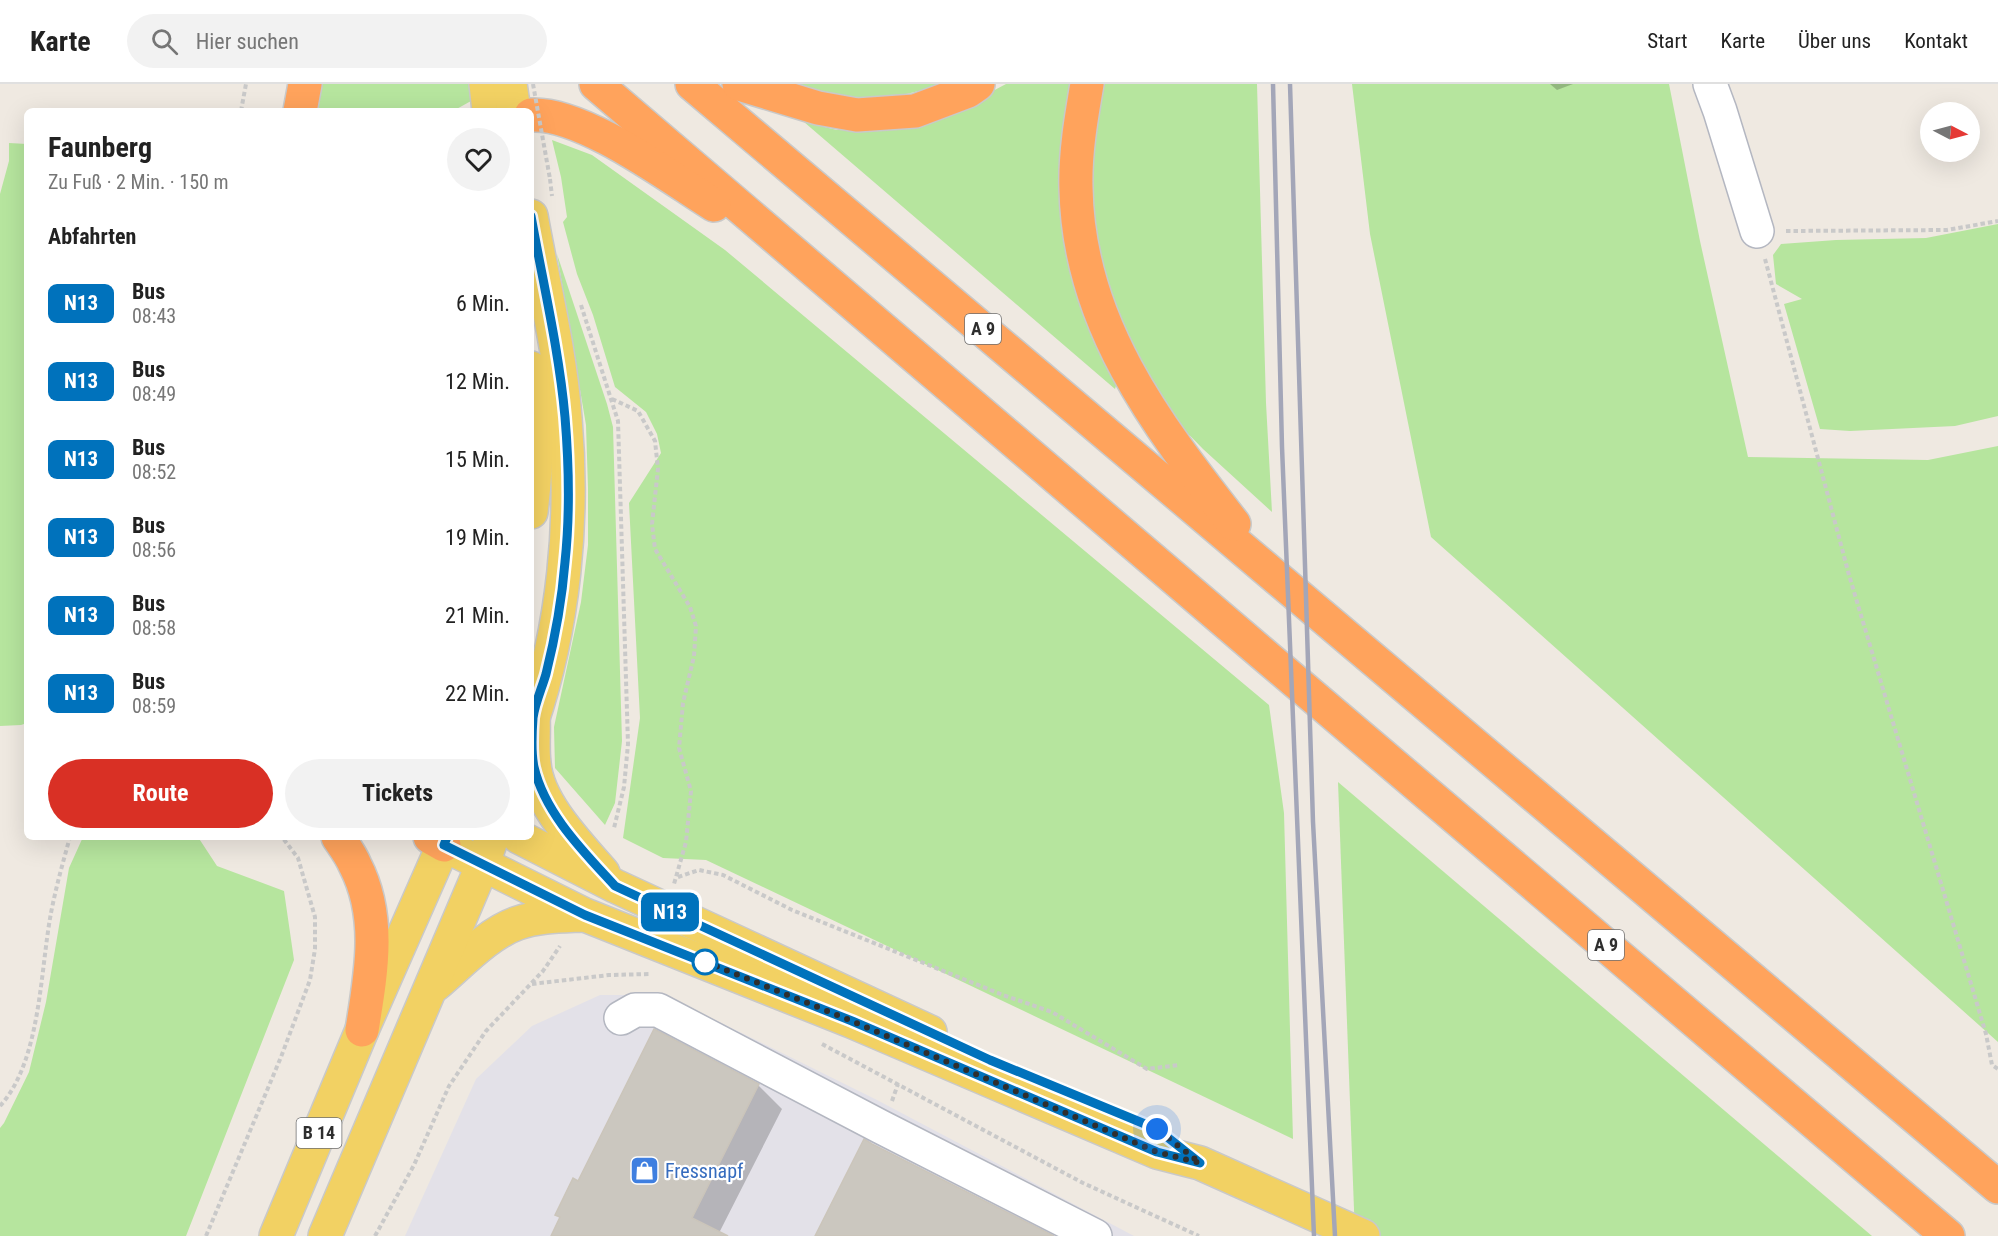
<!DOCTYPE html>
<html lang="de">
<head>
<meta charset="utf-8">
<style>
	body { margin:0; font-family:"Roboto Condensed",sans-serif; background:#f2f2f2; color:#222; height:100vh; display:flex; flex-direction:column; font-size:22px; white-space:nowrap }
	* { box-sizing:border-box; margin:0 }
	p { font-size:20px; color:#767676 }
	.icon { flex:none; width:33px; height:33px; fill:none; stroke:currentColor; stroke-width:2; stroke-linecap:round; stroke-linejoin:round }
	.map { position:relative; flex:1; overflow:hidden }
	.details { position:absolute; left:24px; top:24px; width:510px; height:732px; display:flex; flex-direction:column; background:#fff; border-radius:9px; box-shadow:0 6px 24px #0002 }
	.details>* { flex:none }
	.badge { padding:0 12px; border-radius:9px; font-size:21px; line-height:39px }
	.needle { width:39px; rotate:96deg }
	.buttons { position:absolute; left:1920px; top:18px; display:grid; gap:12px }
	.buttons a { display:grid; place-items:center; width:60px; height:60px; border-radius:50%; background:#fff; box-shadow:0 6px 24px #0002; font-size:30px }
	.you { position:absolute; width:30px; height:30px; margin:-15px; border:4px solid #fff; border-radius:50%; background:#1a73e8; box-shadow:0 0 0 9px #1a73e833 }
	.map>.badge { position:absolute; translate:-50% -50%; box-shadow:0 0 0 3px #fff }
	h2 { padding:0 24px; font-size:22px; line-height:54px }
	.round { display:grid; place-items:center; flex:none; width:63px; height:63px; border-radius:32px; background:#f2f2f2 }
	.head { display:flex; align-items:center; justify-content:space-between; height:102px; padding:0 24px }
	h1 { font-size:28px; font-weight:700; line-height:45px }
	.primary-button { display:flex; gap:12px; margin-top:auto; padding:12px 24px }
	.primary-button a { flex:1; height:69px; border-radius:36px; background:#d93025; color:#fff; font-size:24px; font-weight:700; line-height:69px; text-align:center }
	.primary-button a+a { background:#f2f2f2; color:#222 }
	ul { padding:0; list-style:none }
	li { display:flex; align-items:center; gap:18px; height:78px; padding:0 24px }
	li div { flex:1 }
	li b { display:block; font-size:22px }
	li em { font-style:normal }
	li .badge { min-width:66px; font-weight:700; text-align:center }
	header { display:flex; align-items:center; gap:36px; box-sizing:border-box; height:84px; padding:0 30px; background:#fff; border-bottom:2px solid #e0e0e0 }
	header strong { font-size:28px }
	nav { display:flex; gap:33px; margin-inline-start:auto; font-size:21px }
	.search { width:420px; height:54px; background:#f2f2f2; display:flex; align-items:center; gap:15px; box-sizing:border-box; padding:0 21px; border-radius:33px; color:#767676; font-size:22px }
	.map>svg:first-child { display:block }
	.industrial { fill:#e3e1e8 }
	.green { fill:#b6e59e }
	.shadow { fill:#0003 }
	.building { fill:#cbc7bf; stroke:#cbc5ba; stroke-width:1.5 }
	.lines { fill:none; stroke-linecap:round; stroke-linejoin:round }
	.minor-casing { stroke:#b4b7c1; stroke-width:36 }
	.major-casing { stroke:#c9c9c9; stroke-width:36 }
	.highway-casing { stroke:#c9c9c9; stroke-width:36 }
	.path { stroke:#c9c9c9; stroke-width:4; stroke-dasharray:4.5 3; stroke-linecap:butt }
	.minor { stroke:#fff; stroke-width:33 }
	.major { stroke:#f2d163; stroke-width:33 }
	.highway { stroke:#ffa35c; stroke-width:33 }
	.rail { stroke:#a3a6b8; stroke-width:4.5 }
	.path-bridge { stroke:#c9c9c9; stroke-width:4; stroke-dasharray:4.5 3; stroke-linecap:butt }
	.line-casing { stroke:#fff; stroke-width:14 }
	.line { stroke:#0072bc; stroke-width:9 }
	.walk { stroke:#2e2e2e; stroke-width:6; stroke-dasharray:0 10.8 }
	.stop-dot { fill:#fff; stroke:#0072bc; stroke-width:3 }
	.labels { text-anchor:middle; stroke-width:4.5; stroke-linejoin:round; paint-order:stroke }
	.shield { fill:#fff; stroke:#6d6d6d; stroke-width:1.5 }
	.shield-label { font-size:18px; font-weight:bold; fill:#2e2e2e }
	.shop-label { font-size:20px; fill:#366cbe; stroke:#fff; text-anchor:start }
</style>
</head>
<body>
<header>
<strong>Karte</strong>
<div class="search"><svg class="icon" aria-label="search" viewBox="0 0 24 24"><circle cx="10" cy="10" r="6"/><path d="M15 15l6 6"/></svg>Hier suchen</div>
<nav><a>Start</a><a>Karte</a><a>Über uns</a><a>Kontakt</a></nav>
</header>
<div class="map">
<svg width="1998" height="1152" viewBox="0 0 1998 1152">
	<rect width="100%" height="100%" fill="#efe9e1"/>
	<polygon class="industrial" points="600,911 656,911 679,918 877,1016 1134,1152 405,1152 476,995 532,942"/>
	<g class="green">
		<polygon points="322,0 469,0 471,17 453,27 318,27"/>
		<polygon points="791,0 939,0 931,4 874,18 799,4"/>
		<polygon points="1006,0 1072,0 1118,295 1115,305 804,38 837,46 893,45 953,28"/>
		<polygon points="1100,0 1257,0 1266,319 1272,428 1203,365 1161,322 1128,269 1087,132"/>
		<polygon points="1352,0 1669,0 1700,157 1748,373 1928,376 1998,362 1998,958 1431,453 1370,150"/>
		<polygon points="552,56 592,71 725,166 1269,621 1284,729 1293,1055 706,776 663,774 623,754 640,634 629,419 661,369 657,350 646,328 615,303 593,231 577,190 563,138 567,133 561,93"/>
		<polygon points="9,59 27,60 27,639 21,641 0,642 0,110 9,77"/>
		<polygon points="1998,140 1998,332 1955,342 1850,347 1820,345 1784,220 1802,215 1776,200 1773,171 1781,160 1836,156 1926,154"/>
		<polygon points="557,170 607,320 613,343 622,657 615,719 605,741 555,684 554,643 581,518 588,461 588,404 586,341"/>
		<polygon points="1338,698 1872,1152 1355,1152"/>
		<polygon points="83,753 198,753 217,782 284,807 294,876 186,1152 0,1152 0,1044 4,1039 29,988 46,918 69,784"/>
	</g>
	<g class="shadow">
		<polygon points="1550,0 1573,0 1557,6"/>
		<polygon points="758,1001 782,1025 719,1149 725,1152 552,1152 561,1135 557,1131 579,1099"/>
	</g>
	<g class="building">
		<polygon points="654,945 759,1000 692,1134 728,1152 551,1152 560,1133 555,1131 573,1094 578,1097"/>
		<polygon points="864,1055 872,1060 1054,1152 815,1152"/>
	</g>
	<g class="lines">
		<defs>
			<g id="minor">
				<polyline points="1710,0 1720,27 1757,147"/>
				<polyline points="621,934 635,926 658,926 881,1043 1095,1152"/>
			</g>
			<g id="major">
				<polyline points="486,0 489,27"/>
				<polyline points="510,0 514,27"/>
				<path d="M531 132C543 199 560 266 565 334 574 436 564 543 531 640"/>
				<path d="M531 284C538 331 537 381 531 428"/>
				<path d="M533 633C534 648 532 664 534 679 537 719 578 760 603 789"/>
				<polyline points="519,753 615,802 930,948"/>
				<polyline points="444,761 585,831 851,937 1157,1068 1200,1079 1363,1152"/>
				<path d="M435 901C459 881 488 849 518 839 538 832 562 832 583 831"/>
				<polyline points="276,1152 362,946 447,753"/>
				<polyline points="325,1152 483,780 492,753"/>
			</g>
			<g id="highway">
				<polyline points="596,0 1263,570 1948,1152"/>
				<polyline points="692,0 1998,1103"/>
				<polyline points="739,0 818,24 857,31 915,27 968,7 978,0"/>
				<path d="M1087 0C1081 35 1075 69 1076 104 1078 238 1156 340 1234 440"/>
				<polyline points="300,27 305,0"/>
				<path d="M531 31C583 28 669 93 714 121"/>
				<path d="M338 753C344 762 351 771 355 781 382 833 371 890 362 946"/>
				<polyline points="430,753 444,761"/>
			</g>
		</defs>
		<use href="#minor" class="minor-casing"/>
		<use href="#major" class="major-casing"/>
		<use href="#highway" class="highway-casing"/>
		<g class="path">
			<polyline points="241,27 246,0"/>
			<polyline points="550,95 552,112"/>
			<polyline points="1786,147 1947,146 1998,137"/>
			<polyline points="1765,175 1849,491 1986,950 1992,981 1998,985"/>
			<polyline points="581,221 618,337 628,660 624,703 614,744"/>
			<polyline points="612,315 638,327 655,357 658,385 652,440 655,465 690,523 696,542 694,572 683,619 679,664 691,707 686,758 674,800"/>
			<polyline points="678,793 699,786 723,791 792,826 1003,911 1052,928 1147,985 1179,981"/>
			<polyline points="532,900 609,891 650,890"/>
			<polyline points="822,960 1083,1099 1199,1152"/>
			<polyline points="892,1017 898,1000"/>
			<path d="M0 1022C41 977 40 887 51 829 56 803 63 778 70 753"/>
			<polyline points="206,1152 281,973 310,896 315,865 315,833 298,774 282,753"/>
			<polyline points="375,1152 414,1081 449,1002 486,947 543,887 560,862"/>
		</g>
		<use href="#minor" class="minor"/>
		<use href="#major" class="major"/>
		<use href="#highway" class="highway"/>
		<g class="rail">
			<polyline points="1273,0 1282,363 1314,1152"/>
			<polyline points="1290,0 1313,738 1335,1152"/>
		</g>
		<polyline class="path-bridge" points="533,0 550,95"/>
	</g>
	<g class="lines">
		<defs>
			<path id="line" d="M447 753 444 761 585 831 852 937 1157 1068 1200 1079 1157 1045 990 976 615 802C584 768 545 730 534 683 531 669 532 648 533 634 535 619 542 604 546 590 555 554 562 515 565 478 570 431 569 381 565 333 559 266 543 199 531 132"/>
		</defs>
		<use href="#line" class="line-casing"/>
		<use href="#line" class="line"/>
		<polyline class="walk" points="705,878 701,876 852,937 1157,1068 1200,1079 1157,1045"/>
	</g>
	<defs>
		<symbol id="shop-square" viewBox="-11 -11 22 22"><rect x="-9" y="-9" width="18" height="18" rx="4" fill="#3f7fe0" stroke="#fff"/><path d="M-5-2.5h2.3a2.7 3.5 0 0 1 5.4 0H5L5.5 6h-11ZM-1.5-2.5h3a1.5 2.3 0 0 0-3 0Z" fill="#fff"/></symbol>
	</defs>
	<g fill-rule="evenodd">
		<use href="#shop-square" x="628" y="1070" width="33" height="33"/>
	</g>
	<circle class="stop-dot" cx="705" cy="878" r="12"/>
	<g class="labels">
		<g class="shield">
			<rect x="965" y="230" width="36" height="30" rx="4.5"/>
			<rect x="1588" y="846" width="36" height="30" rx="4.5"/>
			<rect x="296.5" y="1034" width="45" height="30" rx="4.5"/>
		</g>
		<g class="shield-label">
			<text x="983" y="251">A 9</text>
			<text x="1606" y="867">A 9</text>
			<text x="319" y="1055">B 14</text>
		</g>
		<g class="shop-label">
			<text x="665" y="1094">Fressnapf</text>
		</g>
	</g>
</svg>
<div class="buttons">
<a><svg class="needle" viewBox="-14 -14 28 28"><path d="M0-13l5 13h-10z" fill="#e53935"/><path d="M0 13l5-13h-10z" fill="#767676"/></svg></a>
</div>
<div class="you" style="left:1157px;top:1045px"></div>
<b class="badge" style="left:670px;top:828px;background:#0072bc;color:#fff">N13</b>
<section class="details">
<div class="head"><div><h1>Faunberg</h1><p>Zu Fuß · 2 Min. · 150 m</p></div><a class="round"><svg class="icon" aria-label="heart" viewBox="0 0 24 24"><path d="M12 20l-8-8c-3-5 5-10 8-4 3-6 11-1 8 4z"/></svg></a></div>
<h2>Abfahrten</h2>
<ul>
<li><span class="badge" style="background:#0072bc;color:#fff">N13</span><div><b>Bus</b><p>08:43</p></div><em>6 Min.</em></li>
<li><span class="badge" style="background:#0072bc;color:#fff">N13</span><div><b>Bus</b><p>08:49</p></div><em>12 Min.</em></li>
<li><span class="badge" style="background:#0072bc;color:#fff">N13</span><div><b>Bus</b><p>08:52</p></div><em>15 Min.</em></li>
<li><span class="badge" style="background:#0072bc;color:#fff">N13</span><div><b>Bus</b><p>08:56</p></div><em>19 Min.</em></li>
<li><span class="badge" style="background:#0072bc;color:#fff">N13</span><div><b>Bus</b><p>08:58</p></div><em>21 Min.</em></li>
<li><span class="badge" style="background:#0072bc;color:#fff">N13</span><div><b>Bus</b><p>08:59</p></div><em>22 Min.</em></li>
</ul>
<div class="primary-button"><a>Route</a><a>Tickets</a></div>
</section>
</div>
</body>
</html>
